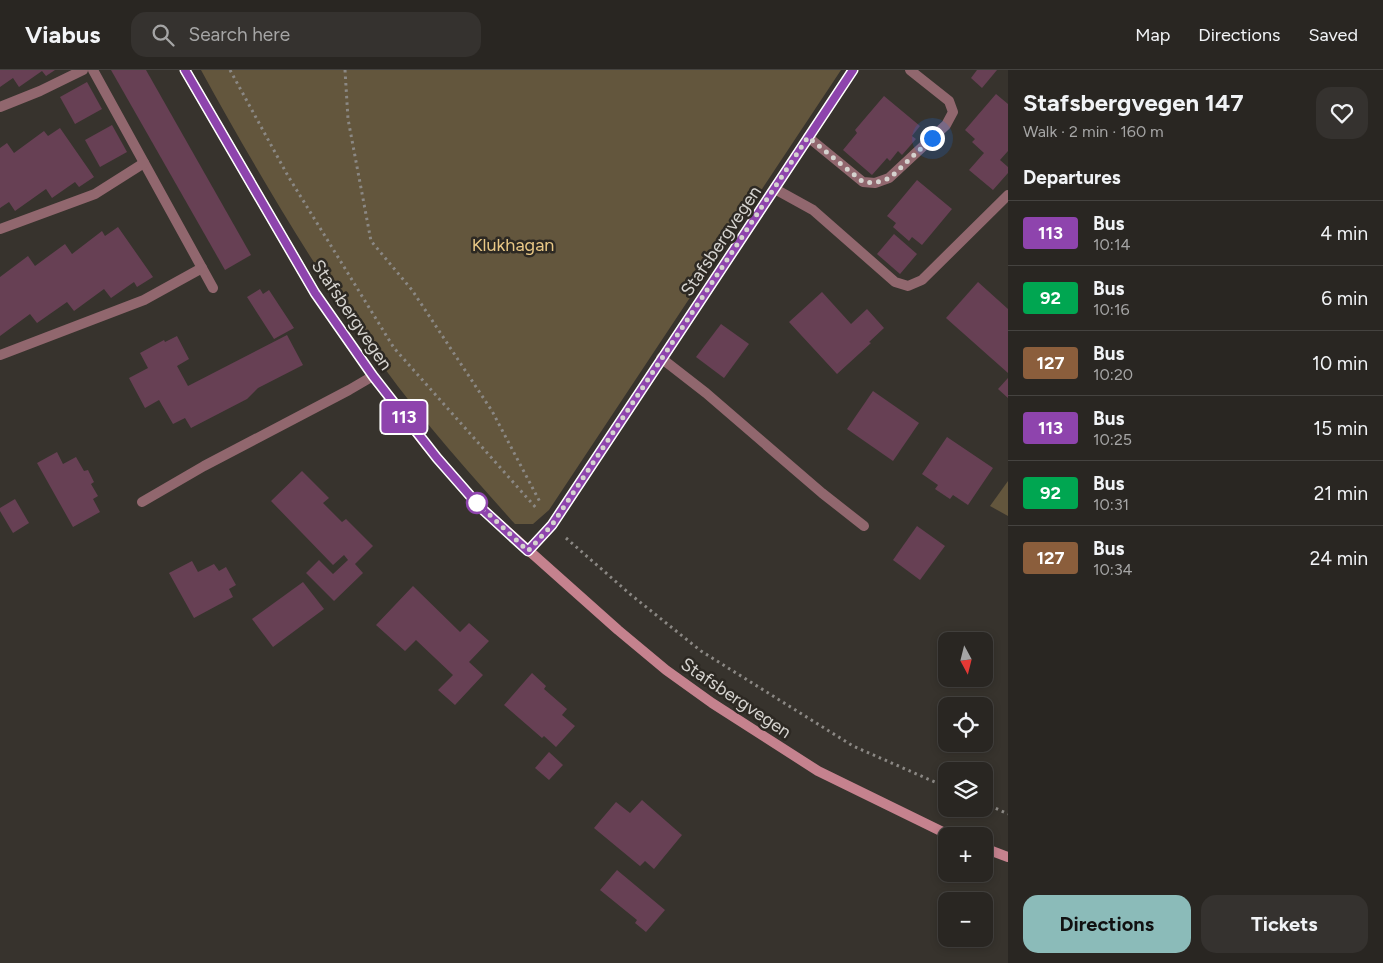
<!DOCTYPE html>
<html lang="en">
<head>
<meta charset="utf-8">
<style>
	body { margin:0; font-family:Figtree,sans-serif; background:#35322f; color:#f1f3f6; height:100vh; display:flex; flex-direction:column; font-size:19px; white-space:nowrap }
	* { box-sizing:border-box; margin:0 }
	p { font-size:16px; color:#a5a5a5 }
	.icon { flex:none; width:28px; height:28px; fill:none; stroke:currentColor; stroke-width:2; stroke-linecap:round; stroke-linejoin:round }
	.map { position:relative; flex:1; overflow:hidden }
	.drawer { display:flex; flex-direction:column; background:#292622; width:375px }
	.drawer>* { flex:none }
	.badge { padding:0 10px; border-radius:4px; font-size:18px; line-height:32px }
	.needle { width:32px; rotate:173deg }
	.fabs { position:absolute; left:938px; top:562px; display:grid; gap:10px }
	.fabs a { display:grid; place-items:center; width:55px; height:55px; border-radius:10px; background:#292622; box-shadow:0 2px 8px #0003,0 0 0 1px #454340; font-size:25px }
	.you { position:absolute; width:25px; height:25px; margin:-12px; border:4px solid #fff; border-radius:50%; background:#1a73e8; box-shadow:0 0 0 8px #1a73e833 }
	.map>.badge { position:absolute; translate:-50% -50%; box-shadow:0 0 0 2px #fff }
	h2 { padding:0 15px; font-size:19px; line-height:45px }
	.round { display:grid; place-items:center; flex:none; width:52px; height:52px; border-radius:15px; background:#35322f }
	.overview { display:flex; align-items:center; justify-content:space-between; height:85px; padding:0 15px }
	h1 { font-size:24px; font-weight:700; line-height:38px }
	.button { display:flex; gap:10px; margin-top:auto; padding:10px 15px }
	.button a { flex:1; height:58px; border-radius:15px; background:#8bbbb9; color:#111; font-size:20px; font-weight:700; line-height:58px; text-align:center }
	.button a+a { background:#35322f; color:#f1f3f6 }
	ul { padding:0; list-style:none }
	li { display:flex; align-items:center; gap:15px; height:65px; padding:0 15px; border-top:1px solid #454340 }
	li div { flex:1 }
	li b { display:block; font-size:19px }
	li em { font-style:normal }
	li .badge { min-width:55px; font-weight:700; text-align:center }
	header { display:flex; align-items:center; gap:30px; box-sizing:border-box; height:70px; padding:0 25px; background:#292622; border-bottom:1px solid #454340 }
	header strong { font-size:24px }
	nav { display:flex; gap:28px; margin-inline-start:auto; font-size:18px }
	.search { width:350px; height:45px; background:#35322f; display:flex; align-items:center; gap:12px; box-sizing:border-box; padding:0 18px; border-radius:15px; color:#a5a5a5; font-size:19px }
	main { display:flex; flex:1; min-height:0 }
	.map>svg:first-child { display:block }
	.green { fill:#63563d }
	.building { fill:#674054 }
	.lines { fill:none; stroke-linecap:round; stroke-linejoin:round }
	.path { stroke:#8b8884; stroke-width:3; stroke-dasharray:2.5 4; stroke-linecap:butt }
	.lane { stroke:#91676e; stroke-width:10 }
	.street { stroke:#91676e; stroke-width:10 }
	.secondary { stroke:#c5828e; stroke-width:10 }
	.line-casing { stroke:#fff; stroke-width:11 }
	.line { stroke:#8e44ad; stroke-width:8 }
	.walk { stroke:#d5d3cf; stroke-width:5; stroke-dasharray:0 9 }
	.stop-dot { fill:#fff; stroke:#8e44ad; stroke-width:2.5 }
	.labels { text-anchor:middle; stroke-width:5; stroke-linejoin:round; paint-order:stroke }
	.street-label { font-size:18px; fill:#d5d3cf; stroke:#2d2923 }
	.park-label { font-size:18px; fill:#e9c886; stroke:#2d2923 }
</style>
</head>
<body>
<header>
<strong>Viabus</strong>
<div class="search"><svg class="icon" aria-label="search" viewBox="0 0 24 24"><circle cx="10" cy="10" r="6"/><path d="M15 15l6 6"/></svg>Search here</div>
<nav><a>Map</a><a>Directions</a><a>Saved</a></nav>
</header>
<main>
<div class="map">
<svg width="1008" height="893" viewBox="0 0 1008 893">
	<rect width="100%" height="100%" fill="#37332d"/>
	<g class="green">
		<path d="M201 0H841L549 440 533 454H515C463 396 410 337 366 272 307 185 252 93 201 0Z"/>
		<polygon points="1008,411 1008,446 990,436"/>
	</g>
	<g class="building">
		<polygon points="0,0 55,0 46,6 42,1 19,17 13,8 0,17"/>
		<polygon points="111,0 146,0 251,185 225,200"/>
		<polygon points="977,0 997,0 982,18 971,8"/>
		<polygon points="87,12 102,39 75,54 60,27"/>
		<polygon points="996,24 1008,34 1008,81 1000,90 1008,97 1008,103 993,120 969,100 984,83 972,72 975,69 965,60"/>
		<polygon points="884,26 920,56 912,66 916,69 902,85 898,81 890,91 887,88 872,105 843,80 857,63 855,60"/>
		<polygon points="112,55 127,82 100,97 85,70"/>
		<polygon points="60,58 94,107 79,117 75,112 52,128 46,119 15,141 9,132 0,138 0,78 7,73 14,83 44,61 48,66"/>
		<polygon points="917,110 952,139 922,175 912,167 909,171 893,157 896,153 887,146"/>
		<polygon points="118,157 153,207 137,217 134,212 111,228 104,219 74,241 67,232 37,253 30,244 0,266 0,207 28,186 35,196 65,174 72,184 102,161 105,166"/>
		<polygon points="894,164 917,184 900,204 877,184"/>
		<polygon points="978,212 1008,239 1008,303 946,248"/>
		<polygon points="260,219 263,224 269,220 294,258 274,269 247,227"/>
		<polygon points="822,222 851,254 867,239 884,258 869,272 871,273 837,304 789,252"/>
		<polygon points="721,254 749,274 724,308 696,287"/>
		<polygon points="287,265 303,295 258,318 247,329 191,358 185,348 173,354 159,330 145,338 129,308 148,298 140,283 164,270 165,272 177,266 189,289 177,296 188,316"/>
		<polygon points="1008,308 1008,328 998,319"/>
		<polygon points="873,321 919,353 893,391 847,359"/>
		<polygon points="947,367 993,398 968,435 953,425 950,429 935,419 938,415 922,404"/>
		<polygon points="57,382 63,394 76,387 84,401 88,400 94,412 91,414 98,426 93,429 100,442 73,457 37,393"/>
		<polygon points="302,401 329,428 323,433 342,452 346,449 373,476 355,494 363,503 334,531 306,503 319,490 333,504 348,490 344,485 333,495 271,431"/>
		<polygon points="15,429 29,453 13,463 0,441 0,438"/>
		<polygon points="917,456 945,476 920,510 893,490"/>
		<polygon points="192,491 198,502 214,494 219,501 226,497 236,515 229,519 233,527 194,548 169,503"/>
		<polygon points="303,512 324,539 273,577 252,549"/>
		<polygon points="413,516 460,562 469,553 489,571 469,592 483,605 455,635 438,620 453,605 416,570 405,581 376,555"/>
		<polygon points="532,603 546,616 544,619 567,639 562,645 575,656 556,677 544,666 542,668 504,635"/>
		<polygon points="549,682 563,695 549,710 535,698"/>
		<polygon points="642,730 682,765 654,799 645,791 640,796 594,758 616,732 630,743"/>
		<polygon points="617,800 665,840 646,862 635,853 637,850 600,820"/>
	</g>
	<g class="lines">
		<g class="path">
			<polyline points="230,0 288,106 394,278 537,439"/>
			<polyline points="345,0 348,49 371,171 412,220 492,341 541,434"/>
			<polyline points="566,468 630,524 701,581 853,676 946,717"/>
			<polyline points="984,733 1008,744"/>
		</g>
		<g class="lane">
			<polyline points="93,0 213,218"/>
			<polyline points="808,67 863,112 875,113 889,108 946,55 953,42 949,31 910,0"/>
			<polyline points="775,119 813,140 895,212 908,216 922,210 1008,125"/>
			<polyline points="661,288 706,323 822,423 864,456"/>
		</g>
		<g class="street">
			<polyline points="0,37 40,21 83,0"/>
			<polyline points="0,159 95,124 144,93"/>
			<polyline points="0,285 144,230 202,198"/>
			<polyline points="142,432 204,396 349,320 373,306"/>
			<polyline points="528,481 552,455 853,0"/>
		</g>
		<g class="secondary">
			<polyline points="185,0 315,223 373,306 426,375 480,437 618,560 666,600 712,633 818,701 951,766"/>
			<polyline points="984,778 1008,787"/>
		</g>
	</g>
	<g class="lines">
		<defs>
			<polyline id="line" points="185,0 315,223 373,306 437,388 480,437 528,481 552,455 853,0"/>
		</defs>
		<use href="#line" class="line-casing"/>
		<use href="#line" class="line"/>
		<polyline class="walk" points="477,433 528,481 552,455 808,67 863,112 875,113 890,108 932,68"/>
	</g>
	<circle class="stop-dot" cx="477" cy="433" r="10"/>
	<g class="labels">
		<g class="street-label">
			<text transform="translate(721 171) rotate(-56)" y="6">Stafsbergvegen</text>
			<text transform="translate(352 245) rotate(56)" y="6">Stafsbergvegen</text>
			<text transform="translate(736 628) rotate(34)" y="6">Stafsbergvegen</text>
		</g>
		<g class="park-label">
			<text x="513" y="181">Klukhagan</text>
		</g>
	</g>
</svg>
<div class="fabs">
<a><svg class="needle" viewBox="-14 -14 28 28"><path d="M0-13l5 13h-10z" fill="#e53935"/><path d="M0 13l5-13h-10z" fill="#a5a5a5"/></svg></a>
<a><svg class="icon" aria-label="locate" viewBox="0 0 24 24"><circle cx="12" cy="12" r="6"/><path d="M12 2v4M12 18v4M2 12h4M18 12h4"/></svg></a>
<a><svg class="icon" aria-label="layers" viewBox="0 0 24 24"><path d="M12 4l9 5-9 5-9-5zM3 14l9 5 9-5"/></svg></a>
<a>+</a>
<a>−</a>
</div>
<div class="you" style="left:932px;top:68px"></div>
<b class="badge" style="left:404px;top:347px;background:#8e44ad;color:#fff">113</b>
</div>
<section class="drawer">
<div class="overview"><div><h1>Stafsbergvegen 147</h1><p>Walk · 2 min · 160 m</p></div><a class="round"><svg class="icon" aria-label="heart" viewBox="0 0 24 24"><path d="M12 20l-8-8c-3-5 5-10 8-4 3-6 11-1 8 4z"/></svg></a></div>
<h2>Departures</h2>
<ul>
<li><span class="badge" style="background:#8e44ad;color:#fff">113</span><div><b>Bus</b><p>10:14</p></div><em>4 min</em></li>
<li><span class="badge" style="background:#00a651;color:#fff">92</span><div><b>Bus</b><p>10:16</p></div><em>6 min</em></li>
<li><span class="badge" style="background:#8b5e3c;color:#fff">127</span><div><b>Bus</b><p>10:20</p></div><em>10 min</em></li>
<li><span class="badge" style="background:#8e44ad;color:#fff">113</span><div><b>Bus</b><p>10:25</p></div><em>15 min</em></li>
<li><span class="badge" style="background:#00a651;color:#fff">92</span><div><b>Bus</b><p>10:31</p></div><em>21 min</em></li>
<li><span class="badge" style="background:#8b5e3c;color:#fff">127</span><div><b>Bus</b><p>10:34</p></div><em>24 min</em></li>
</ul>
<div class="button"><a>Directions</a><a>Tickets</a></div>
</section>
</main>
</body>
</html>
